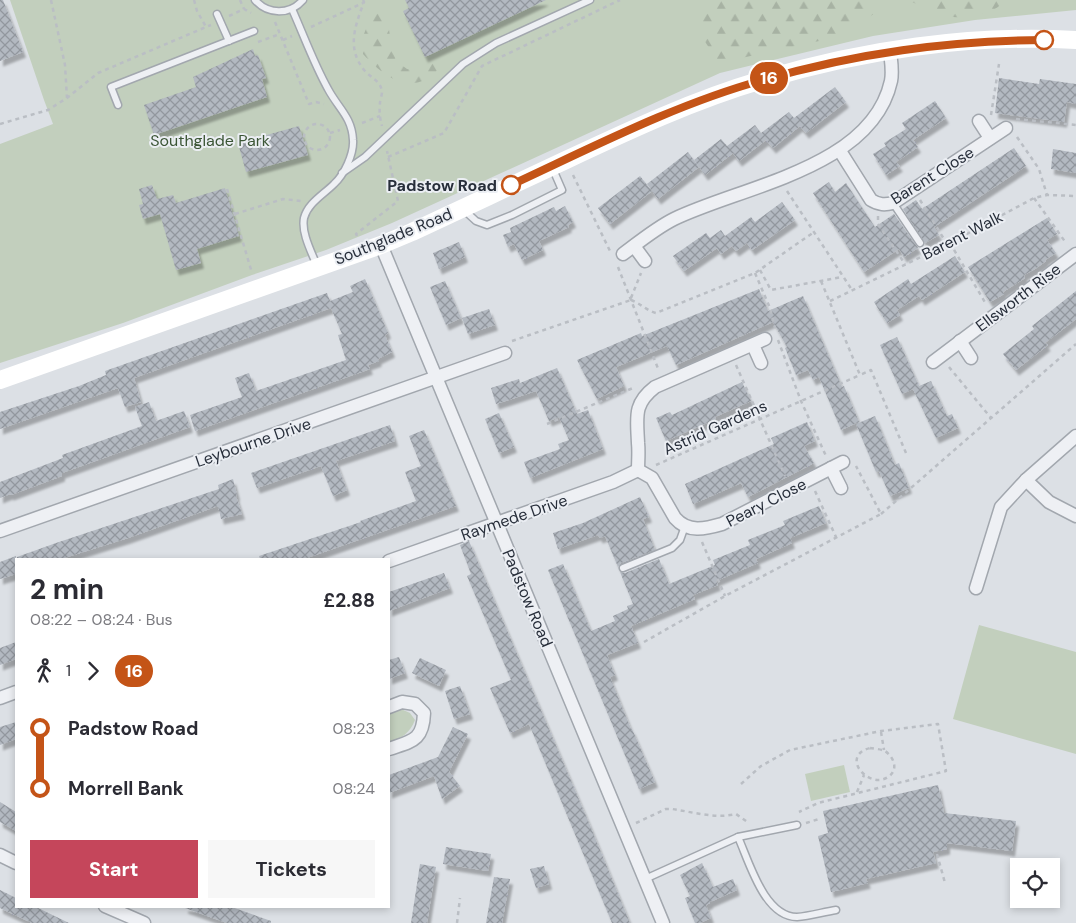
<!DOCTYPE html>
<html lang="en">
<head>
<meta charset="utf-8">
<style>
	body { margin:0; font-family:"DM Sans",sans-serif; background:#f7f7f7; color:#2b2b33; height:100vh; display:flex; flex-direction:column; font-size:19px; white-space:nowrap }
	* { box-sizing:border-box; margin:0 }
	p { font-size:16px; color:#7c7c81 }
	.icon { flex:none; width:28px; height:28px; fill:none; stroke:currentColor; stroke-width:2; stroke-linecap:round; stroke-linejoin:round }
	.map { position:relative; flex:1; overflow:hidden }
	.details { position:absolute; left:15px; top:558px; width:375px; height:350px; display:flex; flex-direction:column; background:#fff; border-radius:0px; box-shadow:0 2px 8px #0003 }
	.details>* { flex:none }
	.badge { padding:0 10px; border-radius:16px; font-size:18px; line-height:32px }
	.fabs { position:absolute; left:1010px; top:858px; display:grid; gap:10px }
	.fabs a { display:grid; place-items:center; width:50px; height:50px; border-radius:0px; background:#fff; box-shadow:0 2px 8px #0003; font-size:25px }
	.map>.badge { position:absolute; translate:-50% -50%; box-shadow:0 0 0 2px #fff }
	.legs { display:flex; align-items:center; gap:8px; height:55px; padding:0 15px; font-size:16px }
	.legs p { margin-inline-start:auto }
	.summary { display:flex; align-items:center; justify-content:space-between; height:85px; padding:0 15px }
	h1 { font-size:28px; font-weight:700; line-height:38px }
	.button { display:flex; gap:10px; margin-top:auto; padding:10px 15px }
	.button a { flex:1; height:58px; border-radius:0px; background:#c5465b; color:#fff; font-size:20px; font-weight:700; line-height:58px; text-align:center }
	.button a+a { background:#f7f7f7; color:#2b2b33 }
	ul { padding:0 15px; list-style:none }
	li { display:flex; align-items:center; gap:18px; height:60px; font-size:19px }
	li i { display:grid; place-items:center; width:8px; height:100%; margin:0 6px; background:currentColor }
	li i::after { content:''; width:12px; height:12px; margin:-6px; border:4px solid; border-radius:50%; background:#fff }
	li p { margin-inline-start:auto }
	li:first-child i { background:linear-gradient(#0000 50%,currentColor 0) }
	li:last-child i { background:linear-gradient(currentColor 50%,#0000 0) }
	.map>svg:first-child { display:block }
	.green { fill:#c2cfbd }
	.forest { fill:url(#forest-firs) }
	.building { fill:url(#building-cross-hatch); filter:url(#shadow) }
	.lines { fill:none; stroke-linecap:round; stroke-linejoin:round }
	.lane-casing { stroke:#a2a7ae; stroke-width:9 }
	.street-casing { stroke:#a2a7ae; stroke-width:15 }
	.path { stroke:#babec4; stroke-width:2.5; stroke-dasharray:4 4; stroke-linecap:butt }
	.lane { stroke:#eef0f4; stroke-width:6 }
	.street { stroke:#eef0f4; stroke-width:12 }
	.secondary { stroke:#fff; stroke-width:18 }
	.line-1-casing { stroke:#fff; stroke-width:11 }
	.line-1 { stroke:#c45417; stroke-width:8 }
	.stop-1-dot { fill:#fff; stroke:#c45417; stroke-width:2.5 }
	.labels { text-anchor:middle; stroke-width:4; stroke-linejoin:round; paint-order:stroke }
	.park-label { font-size:16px; fill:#3b5535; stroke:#ebeef3 }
	.street-label { font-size:16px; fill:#272e3a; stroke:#ebeef3 }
	.stop-label { font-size:16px; font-weight:bold; fill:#272e3a; stroke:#ebeef3; text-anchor:end }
</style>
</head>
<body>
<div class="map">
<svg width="1076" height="923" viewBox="0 0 1076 923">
	<defs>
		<pattern id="forest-firs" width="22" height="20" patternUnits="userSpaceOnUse" patternTransform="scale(1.25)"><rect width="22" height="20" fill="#c2cfbd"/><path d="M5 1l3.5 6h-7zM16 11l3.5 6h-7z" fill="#a7b2a3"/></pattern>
		<pattern id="building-cross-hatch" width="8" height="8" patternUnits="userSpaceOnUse" patternTransform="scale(1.25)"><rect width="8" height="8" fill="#b3b9c1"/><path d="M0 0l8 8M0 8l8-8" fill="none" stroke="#92979e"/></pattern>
		<filter id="shadow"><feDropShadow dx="3" dy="5.5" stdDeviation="1" flood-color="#0004"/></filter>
	</defs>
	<rect width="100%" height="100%" fill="#dce0e5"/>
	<g class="green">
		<polygon points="10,0 1076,0 1076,10 975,20 873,36 720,73 392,223 326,250 252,275 123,323 0,363 0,144 53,124 44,100"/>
		<polygon points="979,625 1076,652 1076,754 953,719"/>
		<path d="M401 709 410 713 415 720C410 733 402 738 389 742V713Z"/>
		<polygon points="844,765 850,792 811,801 805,774"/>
	</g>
	<g class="forest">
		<polygon points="698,0 874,0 875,13 842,36 719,63 702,37"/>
		<path d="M907 0H1005C996 14 964 20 948 16 934 13 920 5 907 0Z"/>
		<path d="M386 9 391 43 396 61 407 69H418L433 58 442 65C415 99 387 80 363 54L364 34 372 13Z"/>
	</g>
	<g class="building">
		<polygon points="0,0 3,0 23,52 0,61"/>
		<polygon points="405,0 546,0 425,57 403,11 409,8"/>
		<polygon points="253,49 255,56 258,55 266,78 262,79 267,97 154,135 144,105 196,87 193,77"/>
		<polygon points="999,78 1039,84 1040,79 1076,84 1076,104 1067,102 1064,122 995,113"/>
		<polygon points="835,87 846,102 806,133 800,126 773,148 766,140 739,161 733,153 705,175 694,160 721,139 727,146 755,125 761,133 789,112 794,118"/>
		<polygon points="935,101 946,118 913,140 918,147 896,162 900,166 886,175 873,154 886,146 884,143 906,129 902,123"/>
		<polygon points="299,126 308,155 246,172 238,143"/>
		<polygon points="1014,148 1026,166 934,227 939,235 925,243 903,209 916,200 922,209"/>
		<polygon points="1053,149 1076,153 1076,173 1051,169"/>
		<polygon points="688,152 699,167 658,199 647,184"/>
		<polygon points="640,176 652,191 610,224 598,208"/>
		<polygon points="829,182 835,192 846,183 875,227 894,214 918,248 904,257 899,249 864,272 813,193"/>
		<polygon points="152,185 157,199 173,195 176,203 225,188 239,236 197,249 201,263 176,270 160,214 143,219 139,205 143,204 139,189"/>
		<polygon points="782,202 795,220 752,250 747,243 736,251 732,246 721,254 717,248 684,271 673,256 706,233 710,238 721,230 725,236 751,217 755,222"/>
		<polygon points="565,206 573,222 568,225 569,227 539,241 543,250 522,260 514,244 508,247 503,235 511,232 510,228 554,207 556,211"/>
		<polygon points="1047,218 1057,234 1047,240 1056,253 1045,260 1046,261 1035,269 1024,275 1025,278 1003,292 1004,294 990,302 968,267"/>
		<polygon points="459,242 465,257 439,269 433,253"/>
		<polygon points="955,256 965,272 922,300 919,296 897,310 900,315 887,323 874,302 908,279 911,284"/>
		<polygon points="365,279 388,333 385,335 392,352 378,359 379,361 368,365 370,369 195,431 190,415 242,397 235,378 249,373 256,391 346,360 338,335 342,334 331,308 134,378 141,402 125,407 118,388 0,429 0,412 79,386 106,375 105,371 327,293 330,301 353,292 350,286"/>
		<polygon points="445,281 461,318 446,325 430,287"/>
		<polygon points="759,289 768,311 803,296 842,387 844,386 859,422 841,430 819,377 813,380 808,370 796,375 785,348 787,347 773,322 676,365 667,346 616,367 624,386 597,399 577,360 641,333 642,336"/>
		<polygon points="1076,291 1076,319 1045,343 1048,345 1016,370 1003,354 1034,329 1032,326"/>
		<polygon points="489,309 495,325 468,334 462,318"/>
		<polygon points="897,337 919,386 931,381 947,416 952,414 958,428 936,438 913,389 902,394 880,345"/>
		<polygon points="557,368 577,414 588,410 603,449 530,478 524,462 560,449 558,444 569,440 559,417 549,421 536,391 496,404 491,388 519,379 520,383"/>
		<polygon points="742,382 751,401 715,417 716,419 666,441 656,418 670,412 672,415"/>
		<polygon points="149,402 156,421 184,411 190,427 62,473 62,476 11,495 10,494 0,498 0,482 63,458 62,455 142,426 135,407"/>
		<polygon points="499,413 514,447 499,453 485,419"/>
		<polygon points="875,416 895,465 899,463 909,488 890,496 879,471 876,472 856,424"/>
		<polygon points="807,422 815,441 804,446 814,463 748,497 741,483 693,504 685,484 774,444 771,438"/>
		<polygon points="390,425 395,441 336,461 347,490 333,496 321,466 257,488 251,473"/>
		<polygon points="424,430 456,506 304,559 260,559 259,556 361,522 360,521 416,501 405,472 421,466 409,436"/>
		<polygon points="233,479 237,495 236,496 242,514 221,519 218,506 128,538 61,559 17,559 17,557 56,543 219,489 218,485"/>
		<polygon points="640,497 649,517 643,519 655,550 621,563 618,567 605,536 600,538 598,535 558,549 553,533 583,523"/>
		<polygon points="819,506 826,523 790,538 792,543 756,559 758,563 716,581 718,585 693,595 695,599 631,626 638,643 607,655 615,675 610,677 631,729 632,729 655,782 639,789 548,570 563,564 591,631 615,621 613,616 628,609 627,606 633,604 620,572 625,573 659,559 669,584 715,565 713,560 750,545 748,540 785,525 783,521"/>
		<polygon points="469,541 589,823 630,923 612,923 529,724 510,733 490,688 511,680 467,576 471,574 460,545"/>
		<polygon points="16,556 16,574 0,579 0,562"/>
		<polygon points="444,573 450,588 389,611 389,592"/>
		<polygon points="16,642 16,659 0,665 0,648"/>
		<polygon points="399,657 405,673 389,679 389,660"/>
		<polygon points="420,658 446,670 439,686 412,673"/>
		<polygon points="460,686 470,714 454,719 445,691"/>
		<polygon points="16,722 16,739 0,745 0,727"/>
		<polygon points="453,727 468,734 449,772 460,786 442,799 434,776 389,793 389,775 438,757"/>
		<polygon points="938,785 944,813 1016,821 1012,851 947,843 947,849 933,852 936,863 866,879 868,883 831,892 818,836 828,833 823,811"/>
		<polygon points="0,802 16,812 16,831 0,822"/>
		<polygon points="446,847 491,854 488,871 443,864"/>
		<polygon points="702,863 713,887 733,879 737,890 710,902 710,903 706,905 711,918 700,923 695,923 685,898 690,896 680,875"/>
		<polygon points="420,864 436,867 430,904 427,923 411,923"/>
		<polygon points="544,866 549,884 536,888 530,869"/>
		<polygon points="494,877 510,879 502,923 486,923"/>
		<polygon points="0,890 16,898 16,906 34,906 69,923 32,923 0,908"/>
		<polygon points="185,906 229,906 271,921 271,923 227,923 185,908"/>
	</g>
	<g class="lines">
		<defs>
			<g id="lane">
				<path d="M255 0C268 15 290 15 303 0"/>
				<path d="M292 9C304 36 314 64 328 89 338 108 352 117 353 140 354 154 344 175 334 184 323 195 308 203 304 218 301 233 312 253 317 266"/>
				<polyline points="217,14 229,41"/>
				<polyline points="118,105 111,87 254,31"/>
				<polyline points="342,173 365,157 463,64 496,43 590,0"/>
				<polyline points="893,203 920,243"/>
				<polyline points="464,210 476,221 487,225 512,215 562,190 552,167"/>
				<polyline points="623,568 672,548 680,540 685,526"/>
				<polyline points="738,837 797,825"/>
				<path d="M645 879 738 837C749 861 764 917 797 917 810 916 823 912 836 910"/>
			</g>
			<g id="street">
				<polyline points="979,121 990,138"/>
				<path d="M840 151 871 200C879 205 885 205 893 203L1006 128"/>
				<polyline points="381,245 663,923"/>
				<polyline points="634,246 645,261"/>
				<path d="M623 254C639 242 656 228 674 219 742 186 872 168 891 81 893 71 891 61 890 51"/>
				<polyline points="960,341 971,358"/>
				<polyline points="753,345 761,363"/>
				<polyline points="933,362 1076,254"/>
				<polyline points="831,468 841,488"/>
				<path d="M638 470 652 478 675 518C688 533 705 529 722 524L843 462"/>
				<path d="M638 470C638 461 639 452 638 443 637 417 633 404 655 387L765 339"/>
				<polyline points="1026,480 1049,502 1076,516"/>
				<polyline points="0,531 505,353"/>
				<polyline points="389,561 613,482 638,470"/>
				<polyline points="976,588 1001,507 1026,480 1076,436"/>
				<polyline points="0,698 16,692"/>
				<path d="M389 707 402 702 415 704 424 713C423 741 412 741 389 749"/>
				<polyline points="0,855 16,863"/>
				<polyline points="105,906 144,923"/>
			</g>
		</defs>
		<use href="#lane" class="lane-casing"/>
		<use href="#street" class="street-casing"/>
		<g class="path">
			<polyline points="51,0 65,65 67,98"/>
			<polyline points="194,0 197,11 206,27 211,25"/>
			<polyline points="240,0 244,9"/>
			<path d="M363 0 364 2C355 26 346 49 365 71 371 78 381 81 382 92 382 95 380 100 380 103 379 111 380 119 382 126"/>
			<polyline points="229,16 244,9 251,13"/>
			<polyline points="275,22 309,104 316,102 324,104"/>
			<polyline points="311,27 363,3"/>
			<polyline points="283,40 292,36"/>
			<polyline points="258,42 280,34"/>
			<polyline points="991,115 999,64"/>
			<polyline points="1016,119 1076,125"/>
			<polyline points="362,123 380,116"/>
			<polyline points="0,124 48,110 67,98 98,73 206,27"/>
			<circle cx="317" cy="137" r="13"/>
			<polyline points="330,133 340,130"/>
			<polyline points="1017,137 1039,169 1047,195"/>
			<polyline points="388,157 444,133 482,66 620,0"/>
			<polyline points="573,175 610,251"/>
			<polyline points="227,189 252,273"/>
			<polyline points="787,191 852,290"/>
			<polyline points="1034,198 1066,243"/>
			<polyline points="920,200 947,244"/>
			<polyline points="235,214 283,199 301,201"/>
			<polyline points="878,216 878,224 905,264"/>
			<polyline points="357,236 356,234 398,201 387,151"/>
			<polyline points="950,243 986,304"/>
			<polyline points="618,267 659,371"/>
			<polyline points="760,270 771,290 842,277"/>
			<polyline points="755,273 770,308 775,328"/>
			<polyline points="821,281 860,375 871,370 906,453"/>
			<polyline points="631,298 641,273"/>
			<path d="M631 300C640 303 647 311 656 313L755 273 814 232"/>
			<polyline points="830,301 950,243 1034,198 1047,195 1076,196"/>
			<polyline points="778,340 801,401 826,456"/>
			<polyline points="512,341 631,300"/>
			<polyline points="736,365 785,476"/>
			<polyline points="949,367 991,418"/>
			<polyline points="547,424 633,388"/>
			<polyline points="656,465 860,375"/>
			<polyline points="815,491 836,537"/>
			<polyline points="881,514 1076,344"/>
			<polyline points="702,542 725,596"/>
			<polyline points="644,642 725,596 881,514 856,466"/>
			<polyline points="881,732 884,750"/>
			<path d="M870 748C875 749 881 749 885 751 894 757 899 770 888 777 869 790 839 756 870 748Z"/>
			<polyline points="741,784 761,766 790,750 881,731 938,724 946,771 818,803 799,812"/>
			<polyline points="857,792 864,775"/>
			<path d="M636 823 666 809H672C693 812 715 819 736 814L749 823"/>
			<polyline points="806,823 819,819"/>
			<polyline points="937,854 945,883"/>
			<polyline points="457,923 460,898"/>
		</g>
		<use href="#lane" class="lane"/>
		<use href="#street" class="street"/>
		<path class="secondary" d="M0 380 381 245 412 232C463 208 515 184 566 160 630 130 694 100 762 80 862 50 971 34 1076 40"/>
	</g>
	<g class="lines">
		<defs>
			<path id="line-1" d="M511 185C593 147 676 104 763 80 858 53 946 41 1044 40"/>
		</defs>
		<use href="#line-1" class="line-1-casing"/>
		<use href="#line-1" class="line-1"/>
	</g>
	<g class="stop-1-dot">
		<circle cx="1044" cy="40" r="9"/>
		<circle cx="511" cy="185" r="9"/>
	</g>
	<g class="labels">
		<g class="park-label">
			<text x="210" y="146">Southglade Park</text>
		</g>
		<g class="street-label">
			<text transform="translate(932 175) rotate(-32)" y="6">Barent Close</text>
			<text transform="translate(962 235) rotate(-27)" y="6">Barent Walk</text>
			<text transform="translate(393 236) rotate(-22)" y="6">Southglade Road</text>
			<text transform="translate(1018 297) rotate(-37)" y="6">Ellsworth Rise</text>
			<text transform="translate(715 427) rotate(-24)" y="6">Astrid Gardens</text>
			<text transform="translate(253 442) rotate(-19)" y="6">Leybourne Drive</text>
			<text transform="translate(766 502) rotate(-27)" y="6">Peary Close</text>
			<text transform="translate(514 517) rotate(-19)" y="6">Raymede Drive</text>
			<text transform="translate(528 598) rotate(67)" y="6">Padstow Road</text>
		</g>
		<g class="stop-label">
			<text x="497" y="191">Padstow Road</text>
		</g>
	</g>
</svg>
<div class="fabs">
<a><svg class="icon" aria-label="locate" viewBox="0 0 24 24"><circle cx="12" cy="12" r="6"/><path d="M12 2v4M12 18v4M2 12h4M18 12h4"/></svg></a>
</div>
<b class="badge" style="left:769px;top:78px;background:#c45417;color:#fff">16</b>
<section class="details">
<div class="summary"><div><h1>2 min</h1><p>08:22 – 08:24 · Bus</p></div><b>£2.88</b></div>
<div class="legs"><svg class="icon" aria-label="walk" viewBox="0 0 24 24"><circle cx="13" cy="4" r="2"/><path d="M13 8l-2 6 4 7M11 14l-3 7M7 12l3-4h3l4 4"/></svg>1<svg class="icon" aria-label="forward" viewBox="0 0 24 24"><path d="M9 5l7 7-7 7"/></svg><b class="badge" style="background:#c45417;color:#fff">16</b></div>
<ul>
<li><i style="color:#c45417"></i><b>Padstow Road</b><p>08:23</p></li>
<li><i style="color:#c45417"></i><b>Morrell Bank</b><p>08:24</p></li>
</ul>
<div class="button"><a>Start</a><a>Tickets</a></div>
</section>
</div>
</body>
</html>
